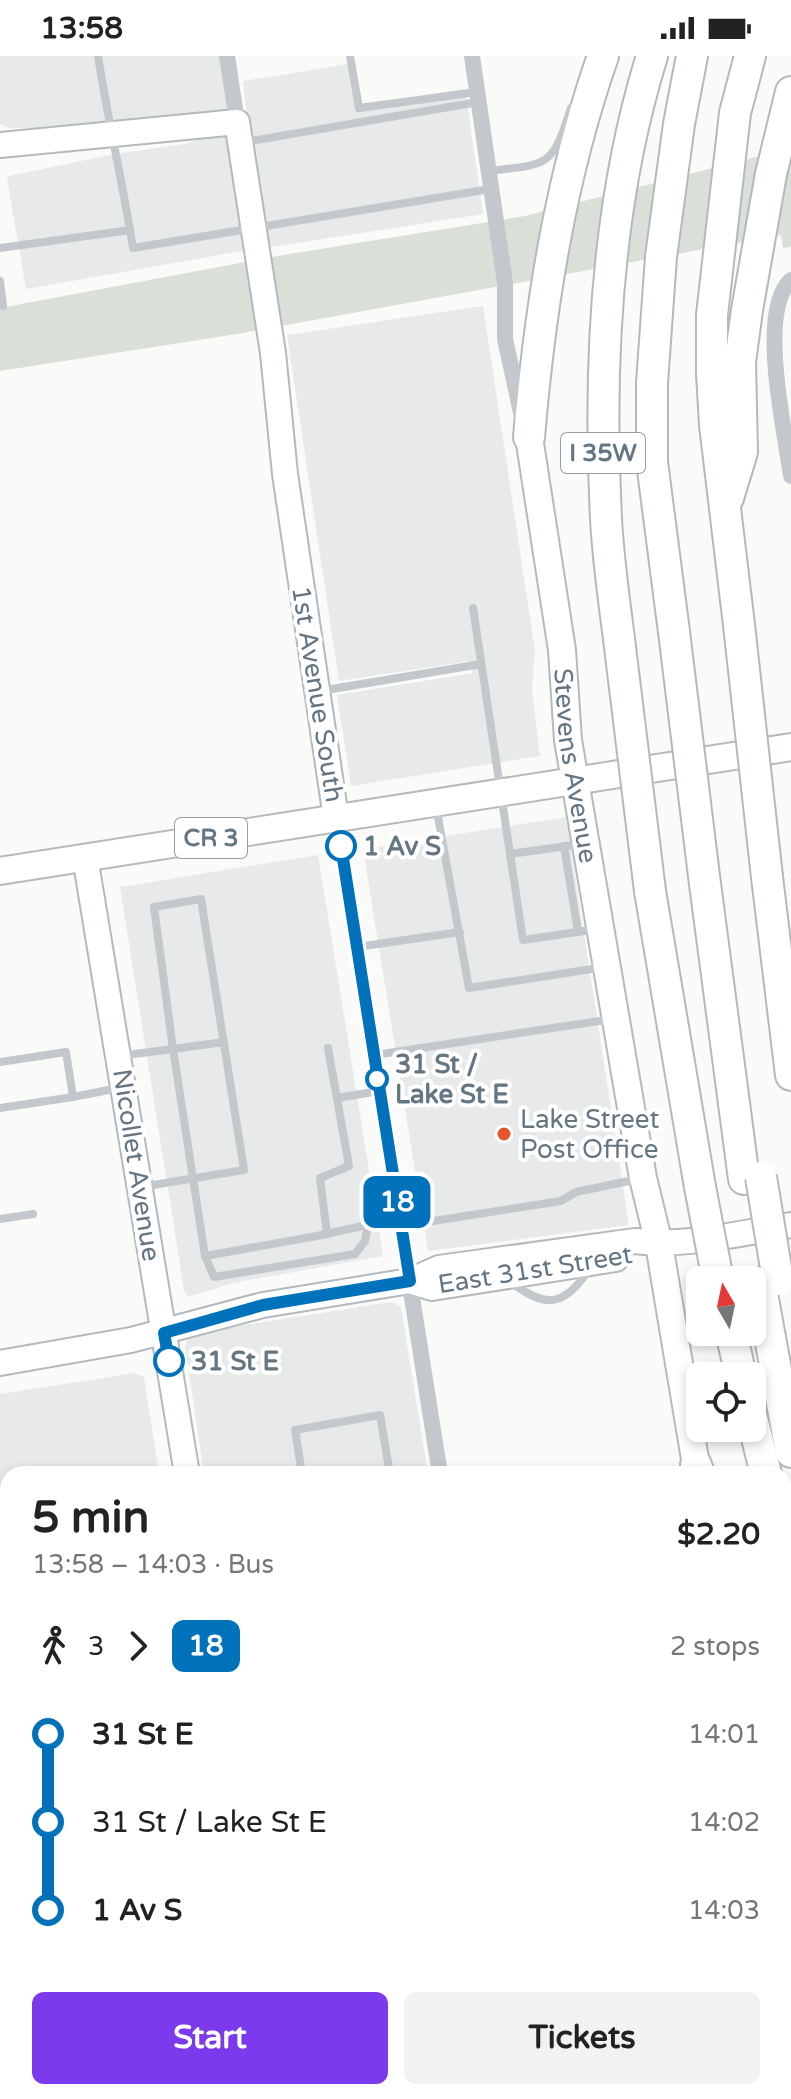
<!DOCTYPE html>
<html lang="en">
<head>
<meta charset="utf-8">
<style>
	body { margin:0; font-family:"Varela Round",sans-serif; background:#f2f2f2; color:#222; height:100vh; display:flex; flex-direction:column; font-size:30px; white-space:nowrap }
	* { box-sizing:border-box; margin:0 }
	p { font-size:26px; color:#767676 }
	.icon { flex:none; width:44px; height:44px; fill:none; stroke:currentColor; stroke-width:2; stroke-linecap:round; stroke-linejoin:round }
	.map { position:relative; flex:1; overflow:hidden }
	.side { position:absolute; left:0px; top:1410px; width:792px; height:634px; display:flex; flex-direction:column; background:#fff; border-radius:24px 24px 0 0; box-shadow:0 4px 12px #0003 }
	.side>* { flex:none }
	.badge { padding:0 16px; border-radius:12px; font-size:28px; line-height:52px }
	.needle { width:52px; rotate:351deg }
	.fabs { position:absolute; left:686px; top:1210px; display:grid; gap:16px }
	.fabs a { display:grid; place-items:center; width:80px; height:80px; border-radius:12px; background:#fff; box-shadow:0 4px 12px #0003; font-size:40px }
	.map>.badge { position:absolute; translate:-50% -50%; box-shadow:0 0 0 4px #fff }
	.legs { display:flex; align-items:center; gap:12px; height:88px; padding:0 32px; font-size:26px }
	.legs p { margin-inline-start:auto }
	.overview { display:flex; align-items:center; justify-content:space-between; height:136px; padding:0 32px }
	h1 { font-size:44px; font-weight:700; line-height:60px }
	.action { display:flex; gap:16px; margin-top:auto; padding:16px 32px }
	.action a { flex:1; height:92px; border-radius:12px; background:#7c3aed; color:#fff; font-size:32px; font-weight:700; line-height:92px; text-align:center }
	.action a+a { background:#f2f2f2; color:#222 }
	ul { padding:0 32px; list-style:none }
	li { display:flex; align-items:center; gap:28px; height:88px; font-size:30px }
	li i { display:grid; place-items:center; width:12px; height:100%; margin:0 10px; background:currentColor }
	li i::after { content:''; width:20px; height:20px; margin:-10px; border:6px solid; border-radius:50%; background:#fff }
	li p { margin-inline-start:auto }
	li:first-child i { background:linear-gradient(#0000 50%,currentColor 0) }
	li:last-child i { background:linear-gradient(currentColor 50%,#0000 0) }
	.status { display:flex; justify-content:space-between; align-items:center; height:56px; padding:0 40px; background:#fff; direction:ltr }
	.status svg { height:22px; fill:currentColor }
	.map>svg:first-child { display:block }
	.built { fill:#e8e9e9 }
	.green { fill:#dadfd7 }
	.lines { fill:none; stroke-linecap:round; stroke-linejoin:round }
	.secondary-casing { stroke:#b3babf; stroke-width:28 }
	.primary-casing { stroke:#b5babe; stroke-width:30 }
	.highway-casing { stroke:#b4b9bd; stroke-width:34 }
	.lane { stroke:#c3c8cc; stroke-width:8 }
	.street { stroke:#c3c8cc; stroke-width:16 }
	.secondary { stroke:#fff; stroke-width:24 }
	.primary { stroke:#fff; stroke-width:26 }
	.highway { stroke:#fff; stroke-width:30 }
	.highway-bridge-casing { stroke:#b4b9bd; stroke-width:34; stroke-linecap:butt }
	.highway-bridge { stroke:#fff; stroke-width:30 }
	.line-1-casing { stroke:#fff; stroke-width:18 }
	.line-1 { stroke:#0072bc; stroke-width:12 }
	.stop-1-dot { fill:#fff; stroke:#0072bc; stroke-width:4 }
	.poi-dot { fill:#e4572e; stroke:#fff; stroke-width:3 }
	.labels { text-anchor:middle; stroke-width:8; stroke-linejoin:round; paint-order:stroke }
	.shield { fill:#fff; stroke:#939fa8; stroke-width:2 }
	.shield-label { font-size:24px; font-weight:bold; fill:#657683 }
	.street-label { font-size:26px; fill:#657683; stroke:#fff }
	.stop-label { font-size:26px; font-weight:bold; fill:#657683; stroke:#fff; text-anchor:start }
	.poi-label { font-size:26px; fill:#657683; stroke:#fff; text-anchor:start }
</style>
</head>
<body>
<div class="status"><b>13:58</b><svg viewBox="0 0 49 12"><path d="M0 12V9h3v3zM5 12V6h3v6zM10 12V3h3v9zM15 12V0h3v12zM26 1h20v11H26zM47 4h2v5h-2z"/></svg></div>
<div class="map">
<svg width="791" height="2043" viewBox="0 0 791 2043">
	<rect width="100%" height="100%" fill="#fafaf8"/>
	<g class="built">
		<polygon points="0,0 219,0 227,53 224,56 200,60 52,72 9,72 0,68"/>
		<polygon points="349,8 356,50 465,33 483,158 266,192 257,149 243,25"/>
		<polygon points="205,76 225,82 230,90 248,194 26,233 7,123 9,120 109,99 190,87"/>
		<polygon points="483,250 535,595 532,634 540,700 351,730 337,639 473,617 470,605 339,625 287,279"/>
		<polygon points="566,761 629,1169 428,1195 363,793"/>
		<polygon points="318,799 383,1200 233,1227 188,1241 184,1234 120,831"/>
		<polygon points="391,1246 401,1251 428,1418 204,1418 185,1290 188,1282 194,1277"/>
		<polygon points="135,1317 144,1321 159,1418 8,1418 8,1807 0,1808 0,1338"/>
	</g>
	<polygon class="green" points="791,92 791,191 783,192 781,179 237,278 0,315 0,252 283,199 525,160"/>
	<g class="lines">
		<defs>
			<g id="secondary">
				<polyline points="0,89 237,66 273,297 285,418 336,762"/>
				<polyline points="85,801 187,1418"/>
				<polyline points="410,1225 432,1232 616,1203"/>
				<path d="M0 1307 131 1284 263 1249 410 1225 439 1212 635 1185C687 1191 740 1177 791 1169"/>
				<polyline points="284,2036 286,2043"/>
			</g>
			<g id="primary">
				<path id="s1" d="M529 381 562 594 568 684 643 1122 659 1188 696 1409"/>
				<polyline points="0,815 791,691"/>
			</g>
			<g id="highway">
				<path d="M529 381C540 252 560 123 603 0"/>
				<polyline points="728,442 742,396 740,306 747,254 771,118 791,36"/>
				<polyline points="739,569 715,369 712,317 712,259 735,57 750,0"/>
				<polyline points="674,576 652,406 652,327 661,201 679,68 692,0"/>
				<path d="M619 583C614 543 608 503 606 462 598 308 606 148 652 0"/>
				<polyline points="767,821 791,1019"/>
				<polyline points="705,828 744,1123"/>
				<polyline points="650,835 700,1131"/>
				<polyline points="760,1227 791,1396"/>
				<polyline points="731,1276 741,1320"/>
				<polyline points="752,1362 766,1418"/>
				<polyline points="696,1409 699,1418"/>
				<polyline points="784,1491 791,1519"/>
				<polyline points="784,1698 791,1720"/>
			</g>
		</defs>
		<use href="#secondary" class="secondary-casing"/>
		<use href="#primary" class="primary-casing"/>
		<use href="#highway" class="highway-casing"/>
		<g class="lane">
			<path d="M98 0C108 65 123 128 133 192L490 133"/>
			<polyline points="350,0 359,52 477,36"/>
			<polyline points="245,86 478,46"/>
			<path d="M488 115C549 108 552 112 571 52"/>
			<polyline points="0,192 130,174"/>
			<polyline points="0,225 3,250"/>
			<polyline points="473,552 523,884 598,873"/>
			<polyline points="320,635 481,608"/>
			<polyline points="436,750 469,932 605,911"/>
			<polyline points="564,790 578,876"/>
			<polyline points="510,798 581,788"/>
			<polyline points="357,891 460,876"/>
			<polyline points="375,999 612,963"/>
			<polyline points="119,1000 173,993 205,1200 317,1180 399,1162"/>
			<polyline points="0,1006 66,996 73,1041 119,1032"/>
			<polyline points="337,1042 379,1035"/>
			<polyline points="0,1052 73,1041"/>
			<polyline points="141,1131 244,1114 201,843 154,851 173,993 224,986"/>
			<polyline points="0,1163 33,1158"/>
			<polyline points="401,1170 561,1145 576,1136 638,1123"/>
			<polyline points="327,1178 320,1122 349,1110 328,992"/>
			<polyline points="205,1200 214,1221 355,1198 365,1185 368,1169"/>
			<path d="M508 1224C545 1253 564 1252 590 1212"/>
			<polyline points="302,1418 295,1374 380,1359 390,1418"/>
			<polyline points="116,2036 117,2043"/>
			<polyline points="417,2036 418,2043"/>
		</g>
		<g class="street">
			<polyline points="227,0 237,66"/>
			<polyline points="472,0 505,227 505,283 523,366"/>
			<path d="M791 224C757 255 785 375 791 420"/>
			<polyline points="336,762 440,1418"/>
			<polyline points="0,1832 8,1831"/>
			<polyline points="784,1973 791,2013"/>
			<polyline points="539,2036 540,2043"/>
		</g>
		<use href="#secondary" class="secondary"/>
		<use href="#primary" class="primary"/>
		<use href="#highway" class="highway"/>
		<defs>
			<g id="highway-bridge">
				<polyline points="739,569 767,821"/>
				<polyline points="674,576 705,828"/>
				<polyline points="619,583 650,835"/>
				<polyline points="761,1121 778,1224"/>
				<polyline points="700,1131 718,1224"/>
			</g>
		</defs>
		<use href="#highway-bridge" class="highway-bridge-casing"/>
		<use href="#highway-bridge" class="highway-bridge"/>
	</g>
	<g class="lines">
		<defs>
			<polyline id="line-1" points="169,1305 164,1277 263,1249 410,1225 341,790"/>
		</defs>
		<use href="#line-1" class="line-1-casing"/>
		<use href="#line-1" class="line-1"/>
	</g>
	<g class="stop-1-dot">
		<circle cx="341" cy="790" r="14"/>
		<circle cx="377" cy="1023" r="10"/>
		<circle cx="169" cy="1305" r="14"/>
	</g>
	<circle class="poi-dot" cx="504" cy="1078" r="8"/>
	<g class="labels">
		<g class="shield">
			<rect x="561" y="377" width="84" height="40" rx="6"/>
			<rect x="175" y="762" width="72" height="40" rx="6"/>
		</g>
		<g class="shield-label">
			<text x="603" y="405">I 35W</text>
			<text x="211" y="790">CR 3</text>
		</g>
		<g class="street-label">
			<text transform="translate(318 638) rotate(81)" y="9">1st Avenue South</text>
			<text dy="9" stroke="none"><textPath href="#s1" startOffset="332">Stevens Avenue</textPath></text>
			<text transform="translate(137 1109) rotate(81)" y="9">Nicollet Avenue</text>
			<text transform="translate(535 1213) rotate(-9)" y="9">East 31st Street</text>
		</g>
		<g class="stop-label">
			<text x="363" y="799">1 Av S</text>
			<text x="395" y="1017">31 St /<tspan x="395" dy="30">Lake St E</tspan></text>
			<text x="191" y="1314">31 St E</text>
		</g>
		<g class="poi-label">
			<text x="520" y="1072">Lake Street<tspan x="520" dy="30">Post Office</tspan></text>
		</g>
	</g>
</svg>
<div class="fabs">
<a><svg class="needle" viewBox="-14 -14 28 28"><path d="M0-13l5 13h-10z" fill="#e53935"/><path d="M0 13l5-13h-10z" fill="#767676"/></svg></a>
<a><svg class="icon" aria-label="locate" viewBox="0 0 24 24"><circle cx="12" cy="12" r="6"/><path d="M12 2v4M12 18v4M2 12h4M18 12h4"/></svg></a>
</div>
<b class="badge" style="left:397px;top:1146px;background:#0072bc;color:#fff">18</b>
<section class="side">
<div class="overview"><div><h1>5 min</h1><p>13:58 – 14:03 · Bus</p></div><b>$2.20</b></div>
<div class="legs"><svg class="icon" aria-label="walk" viewBox="0 0 24 24"><circle cx="13" cy="4" r="2"/><path d="M13 8l-2 6 4 7M11 14l-3 7M7 12l3-4h3l4 4"/></svg>3<svg class="icon" aria-label="forward" viewBox="0 0 24 24"><path d="M9 5l7 7-7 7"/></svg><b class="badge" style="background:#0072bc;color:#fff">18</b><p>2 stops</p></div>
<ul>
<li><i style="color:#0072bc"></i><b>31 St E</b><p>14:01</p></li>
<li><i style="color:#0072bc"></i><span>31 St / Lake St E</span><p>14:02</p></li>
<li><i style="color:#0072bc"></i><b>1 Av S</b><p>14:03</p></li>
</ul>
<div class="action"><a>Start</a><a>Tickets</a></div>
</section>
</div>
</body>
</html>
